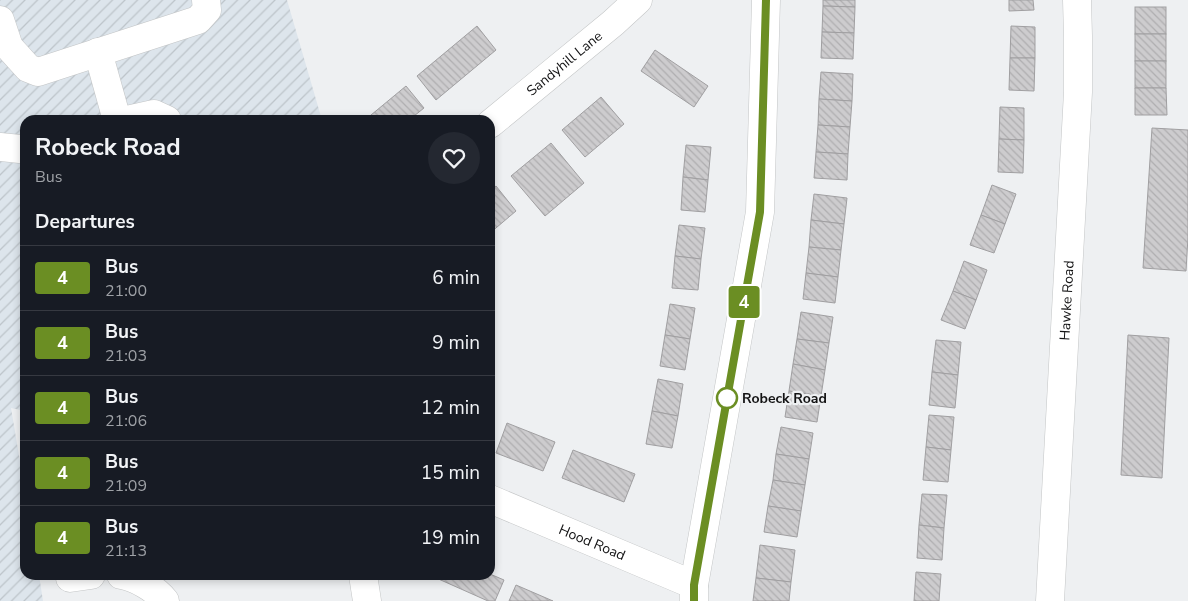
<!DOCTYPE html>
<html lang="en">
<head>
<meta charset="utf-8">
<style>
	body { margin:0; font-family:"Nunito Sans",sans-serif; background:#242831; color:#f1f3f6; height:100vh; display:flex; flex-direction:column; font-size:19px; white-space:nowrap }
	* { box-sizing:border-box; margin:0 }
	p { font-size:16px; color:#9ea1a6 }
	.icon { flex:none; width:28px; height:28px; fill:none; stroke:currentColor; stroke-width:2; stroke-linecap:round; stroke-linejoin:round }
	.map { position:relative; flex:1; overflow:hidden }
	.panel { position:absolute; left:20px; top:115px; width:475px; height:465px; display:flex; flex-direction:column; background:#171b24; border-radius:15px; box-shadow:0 2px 8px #0003 }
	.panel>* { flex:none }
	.badge { padding:0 10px; border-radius:4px; font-size:18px; line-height:32px }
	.map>.badge { position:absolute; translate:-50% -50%; box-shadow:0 0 0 2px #fff }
	h2 { padding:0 15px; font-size:19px; line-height:45px }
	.round { display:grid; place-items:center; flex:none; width:52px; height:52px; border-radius:26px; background:#242831 }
	.headline { display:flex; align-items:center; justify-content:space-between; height:85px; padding:0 15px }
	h1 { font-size:24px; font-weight:700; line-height:38px }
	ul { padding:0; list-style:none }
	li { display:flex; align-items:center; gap:15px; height:65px; padding:0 15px; border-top:1px solid #363941 }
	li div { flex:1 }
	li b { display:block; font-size:19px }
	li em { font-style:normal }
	li .badge { min-width:55px; font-weight:700; text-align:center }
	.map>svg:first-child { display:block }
	.industrial { fill:url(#industrial-furrows) }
	.building { fill:url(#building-back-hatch); stroke:#a09fa1 }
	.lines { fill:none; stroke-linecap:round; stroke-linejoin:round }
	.minor-casing { stroke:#c3c5c6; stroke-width:29 }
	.minor { stroke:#fff; stroke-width:28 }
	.line-casing { stroke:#fff; stroke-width:11 }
	.line { stroke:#6b8e23; stroke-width:8 }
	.stop-dot { fill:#fff; stroke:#6b8e23; stroke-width:2.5 }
	.labels { text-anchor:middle; stroke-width:4.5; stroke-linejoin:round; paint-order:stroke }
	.street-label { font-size:14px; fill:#131314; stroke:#eef0f2 }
	.stop-label { font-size:14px; font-weight:bold; fill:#131314; stroke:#eef0f2; text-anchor:start }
</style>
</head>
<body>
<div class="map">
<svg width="1188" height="601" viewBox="0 0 1188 601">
	<defs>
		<pattern id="industrial-furrows" width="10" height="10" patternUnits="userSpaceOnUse" patternTransform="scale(1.25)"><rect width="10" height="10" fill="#dde5ec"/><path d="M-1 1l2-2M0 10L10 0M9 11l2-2" fill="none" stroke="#bdc4ca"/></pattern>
		<pattern id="building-back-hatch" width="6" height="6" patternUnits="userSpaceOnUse" patternTransform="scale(1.25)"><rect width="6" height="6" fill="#cdccce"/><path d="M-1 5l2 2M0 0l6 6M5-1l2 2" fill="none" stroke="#afaeb0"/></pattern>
	</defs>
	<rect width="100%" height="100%" fill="#eef0f2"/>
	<polygon class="industrial" points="0,0 287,0 322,120 25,120 25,411 11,408 25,491 25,575 39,575 43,601 0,601"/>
	<g class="building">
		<polygon points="823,0 855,0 855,7 823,6"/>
		<polygon points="1009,0 1033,0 1034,10 1009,11"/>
		<polygon points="823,6 855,7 854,33 822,32"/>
		<rect x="1135" y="7" width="31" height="27"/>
		<polygon points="477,26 496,50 436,100 417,76"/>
		<polygon points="1011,26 1035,27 1035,58 1010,58"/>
		<polygon points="822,32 854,33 853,59 821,58"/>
		<rect x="1135" y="34" width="31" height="27"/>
		<polygon points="655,50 708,86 694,107 641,71"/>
		<polygon points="1010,58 1035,58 1034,91 1009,90"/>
		<rect x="1135" y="61" width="31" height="27"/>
		<polygon points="821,72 853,74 852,101 819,99"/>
		<polygon points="406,86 424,108 409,120 365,120"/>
		<polygon points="1135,88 1166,88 1167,115 1135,115"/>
		<polygon points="601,97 624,124 585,157 562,130"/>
		<polygon points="819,99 852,101 850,127 818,125"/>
		<polygon points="1000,107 1024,108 1024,140 999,139"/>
		<polygon points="818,125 850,127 848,154 816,152"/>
		<polygon points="1152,128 1188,130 1188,237 1186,271 1143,268"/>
		<polygon points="999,139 1024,140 1023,173 998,172"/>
		<polygon points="551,143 584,183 545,216 511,176"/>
		<polygon points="686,145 711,147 708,180 683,177"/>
		<polygon points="816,152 848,154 847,180 814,178"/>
		<polygon points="683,177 708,180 705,212 681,210"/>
		<polygon points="992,185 1016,194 1005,224 981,215"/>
		<polygon points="496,186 516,211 490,233 490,191"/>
		<polygon points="814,194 847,198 844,224 811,220"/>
		<polygon points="981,215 1005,224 994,253 970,245"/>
		<polygon points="811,220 844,224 841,250 809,247"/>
		<polygon points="679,225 705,228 701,259 675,256"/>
		<polygon points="809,247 841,250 838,277 806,273"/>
		<polygon points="675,256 701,259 698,290 672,288"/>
		<polygon points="964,261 987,270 976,300 953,291"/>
		<polygon points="806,273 838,277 835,303 803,299"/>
		<polygon points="953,291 976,300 965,329 941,320"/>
		<polygon points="670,304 695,308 690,339 665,335"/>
		<polygon points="801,312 833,317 829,343 797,339"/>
		<polygon points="665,335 690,339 685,370 660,366"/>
		<polygon points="1128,335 1169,338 1162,478 1121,475"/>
		<polygon points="797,339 829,343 825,370 793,364"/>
		<polygon points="936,340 961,342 958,375 932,372"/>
		<polygon points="793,364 825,370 821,396 789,391"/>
		<polygon points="932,372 958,375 955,408 929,405"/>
		<polygon points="658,379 683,384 678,416 652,411"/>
		<polygon points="789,391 821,396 817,422 785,417"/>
		<polygon points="652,411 678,416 672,448 646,444"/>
		<polygon points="929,415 954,417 951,450 926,447"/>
		<polygon points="507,423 555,442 543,471 496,453"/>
		<polygon points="781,427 813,433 809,459 776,454"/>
		<polygon points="926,447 951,450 948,482 923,480"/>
		<polygon points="573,450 635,474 624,502 562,478"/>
		<polygon points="776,454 809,459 805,485 773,480"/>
		<polygon points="773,480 805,485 801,511 768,506"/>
		<polygon points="922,494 947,495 944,528 919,525"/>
		<polygon points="768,506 801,511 797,537 764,532"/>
		<polygon points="919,525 944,528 942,560 917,558"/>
		<polygon points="760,545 795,550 791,582 756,578"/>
		<polygon points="916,572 941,574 939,601 914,601"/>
		<polygon points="490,574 504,580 495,601 488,601 434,577 435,575 490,575"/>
		<polygon points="756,578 791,582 789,601 753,601"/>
		<polygon points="516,585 553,601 509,601"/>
	</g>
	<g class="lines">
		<defs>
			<g id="minor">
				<polyline points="0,20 9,47 28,68 38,72 198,20 207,10 206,0"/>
				<polyline points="98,52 117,120"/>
				<polyline points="127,120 154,114 167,120"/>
				<path id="s1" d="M490 124 613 23 638 0"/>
				<polyline points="0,147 20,149 25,149"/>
				<path id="s2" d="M490 499 694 585"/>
				<path d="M121 575C135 577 156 589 165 601"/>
				<polyline points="363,575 367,601"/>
				<polyline points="70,578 91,575"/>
				<polyline points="694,601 694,585 760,212 766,0"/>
				<path id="s3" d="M1050 601 1078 92V36L1077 0"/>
			</g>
		</defs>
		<use href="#minor" class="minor-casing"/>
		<use href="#minor" class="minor"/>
	</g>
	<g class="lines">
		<defs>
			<polyline id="line" points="694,601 694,585 760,212 766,0"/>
		</defs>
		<use href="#line" class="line-casing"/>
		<use href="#line" class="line"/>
	</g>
	<circle class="stop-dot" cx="727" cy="398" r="10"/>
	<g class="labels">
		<g class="street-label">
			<text dy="5" stroke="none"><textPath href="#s1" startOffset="96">Sandyhill Lane</textPath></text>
			<text dy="5" stroke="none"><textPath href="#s3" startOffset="301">Hawke Road</textPath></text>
			<text dy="5" stroke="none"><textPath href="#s2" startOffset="111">Hood Road</textPath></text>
		</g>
		<g class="stop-label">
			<text x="742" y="403">Robeck Road</text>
		</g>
	</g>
</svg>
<b class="badge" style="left:744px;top:302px;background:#6b8e23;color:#fff">4</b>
<section class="panel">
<div class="headline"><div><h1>Robeck Road</h1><p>Bus</p></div><a class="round"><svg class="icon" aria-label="heart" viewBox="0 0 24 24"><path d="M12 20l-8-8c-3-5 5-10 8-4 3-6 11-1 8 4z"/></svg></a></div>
<h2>Departures</h2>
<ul>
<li><span class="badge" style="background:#6b8e23;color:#fff">4</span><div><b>Bus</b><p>21:00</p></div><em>6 min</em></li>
<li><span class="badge" style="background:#6b8e23;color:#fff">4</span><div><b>Bus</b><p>21:03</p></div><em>9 min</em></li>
<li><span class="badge" style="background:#6b8e23;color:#fff">4</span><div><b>Bus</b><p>21:06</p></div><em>12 min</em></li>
<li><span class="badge" style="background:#6b8e23;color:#fff">4</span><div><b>Bus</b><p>21:09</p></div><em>15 min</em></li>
<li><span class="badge" style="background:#6b8e23;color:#fff">4</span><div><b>Bus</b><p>21:13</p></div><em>19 min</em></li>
</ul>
</section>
</div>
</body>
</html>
